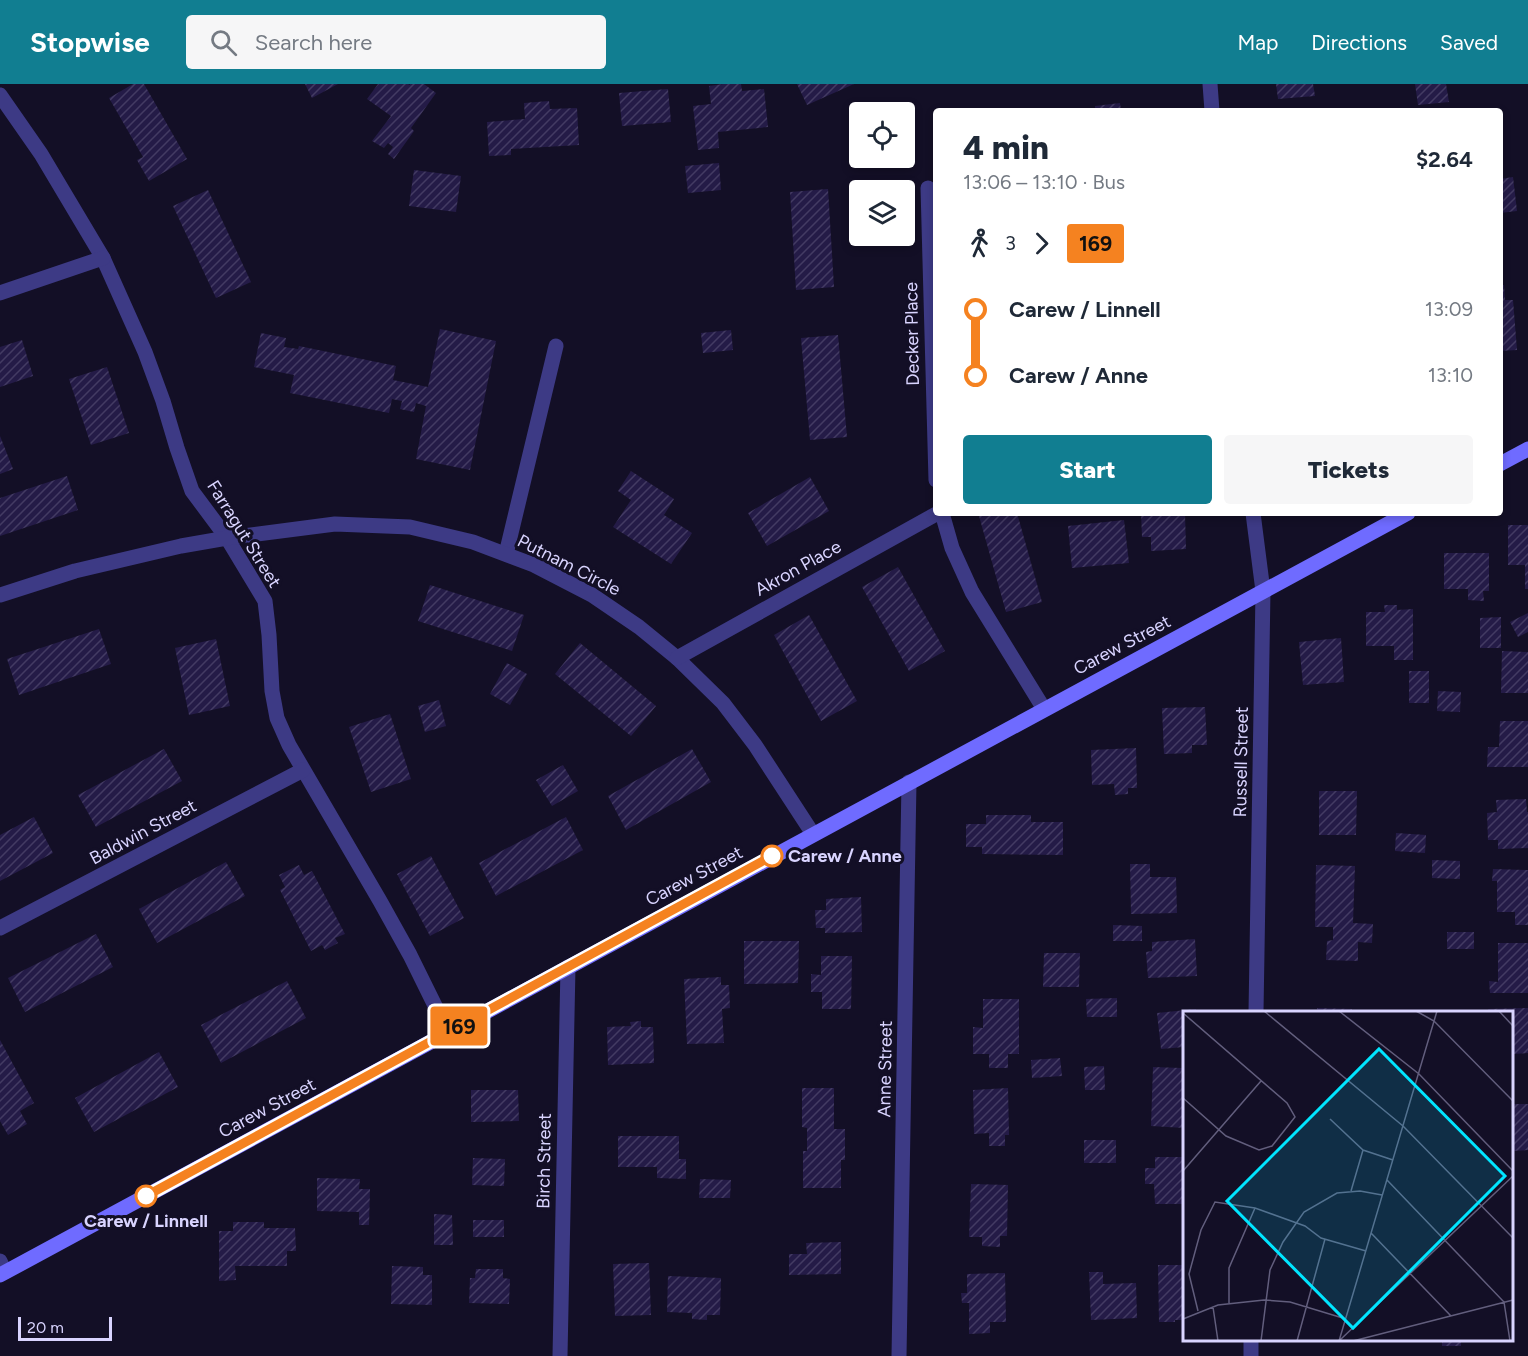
<!DOCTYPE html>
<html lang="en">
<head>
<meta charset="utf-8">
<style>
	body { margin:0; font-family:Figtree,sans-serif; background:#f6f6f7; color:#1f2937; height:100vh; display:flex; flex-direction:column; font-size:22px; white-space:nowrap }
	* { box-sizing:border-box; margin:0 }
	p { font-size:20px; color:#747a83 }
	.icon { flex:none; width:33px; height:33px; fill:none; stroke:currentColor; stroke-width:2; stroke-linecap:round; stroke-linejoin:round }
	.map { position:relative; flex:1; overflow:hidden }
	.sheet { position:absolute; left:933px; top:24px; width:570px; height:408px; display:flex; flex-direction:column; background:#fff; border-radius:6px; box-shadow:0 3px 9px #0003 }
	.sheet>* { flex:none }
	.badge { padding:0 12px; border-radius:4px; font-size:21px; line-height:39px }
	.controls { position:absolute; left:849px; top:18px; display:grid; gap:12px }
	.controls a { display:grid; place-items:center; width:66px; height:66px; border-radius:6px; background:#fff; box-shadow:0 3px 9px #0003; font-size:30px }
	.scale { position:absolute; left:18px; bottom:15px; width:94px; box-sizing:border-box; padding-left:6px; border:3px solid #d9d4ff; border-top:0; font-size:16px; line-height:21px; white-space:nowrap; color:#d9d4ff; -webkit-text-stroke:4px #130f26; paint-order:stroke }
	.map>.badge { position:absolute; translate:-50% -50%; box-shadow:0 0 0 3px #fff }
	.legs { display:flex; align-items:center; gap:9px; height:66px; padding:0 30px; font-size:20px }
	.legs p { margin-inline-start:auto }
	.head { display:flex; align-items:center; justify-content:space-between; height:102px; padding:0 30px }
	h1 { font-size:33px; font-weight:800; line-height:45px }
	.action { display:flex; gap:12px; margin-top:auto; padding:12px 30px }
	.action a { flex:1; height:69px; border-radius:6px; background:#117e91; color:#fff; font-size:24px; font-weight:800; line-height:69px; text-align:center }
	.action a+a { background:#f6f6f7; color:#1f2937 }
	ul { padding:0 30px; list-style:none }
	li { display:flex; align-items:center; gap:21px; height:66px; font-size:22px }
	li i { display:grid; place-items:center; width:9px; height:100%; margin:0 8px; background:currentColor }
	li i::after { content:''; width:15px; height:15px; margin:-8px; border:4px solid; border-radius:50%; background:#fff }
	li p { margin-inline-start:auto }
	li:first-child i { background:linear-gradient(#0000 50%,currentColor 0) }
	li:last-child i { background:linear-gradient(currentColor 50%,#0000 0) }
	header { display:flex; align-items:center; gap:36px; box-sizing:border-box; height:84px; padding:0 30px; background:#117e91; color:#fff }
	header strong { font-size:28px }
	nav { display:flex; gap:33px; margin-inline-start:auto; font-size:21px }
	.search { width:420px; height:54px; background:#f6f6f7; display:flex; align-items:center; gap:15px; box-sizing:border-box; padding:0 21px; border-radius:6px; color:#747a83; font-size:22px }
	.map>svg:first-child { display:block }
	.building { fill:url(#building-hatch) }
	.lines { fill:none; stroke-linecap:round; stroke-linejoin:round }
	.lane { stroke:#3d3a85; stroke-width:15 }
	.street { stroke:#3d3a85; stroke-width:15 }
	.secondary { stroke:#6f6bff; stroke-width:15 }
	.line-1-casing { stroke:#fff; stroke-width:14 }
	.line-1 { stroke:#f58220; stroke-width:9 }
	.stop-1-dot { fill:#fff; stroke:#f58220; stroke-width:3 }
	.labels { text-anchor:middle; stroke-width:6; stroke-linejoin:round; paint-order:stroke }
	.street-label { font-size:18px; fill:#d9d4ff; stroke:#130f26 }
	.stop-label { font-size:18px; font-weight:bold; fill:#d9d4ff; stroke:#130f26; text-anchor:start }
	.inset-road { fill:none; stroke:#625e7d; stroke-width:1.5 }
	.view { fill:#00e5ff; fill-opacity:0.15; stroke:#00e5ff; stroke-width:3 }
	.inset-edge { fill:none; stroke:#d9d4ff; stroke-width:3 }
</style>
</head>
<body>
<header>
<strong>Stopwise</strong>
<div class="search"><svg class="icon" aria-label="search" viewBox="0 0 24 24"><circle cx="10" cy="10" r="6"/><path d="M15 15l6 6"/></svg>Search here</div>
<nav><a>Map</a><a>Directions</a><a>Saved</a></nav>
</header>
<div class="map">
<svg width="1528" height="1272" viewBox="0 0 1528 1272">
	<defs>
		<pattern id="building-hatch" width="6" height="6" patternUnits="userSpaceOnUse" patternTransform="scale(1.5)"><rect width="6" height="6" fill="#241b47"/><path d="M-1 1l2-2M0 6l6-6M5 7l2-2" fill="none" stroke="#433b63"/></pattern>
	</defs>
	<rect width="100%" height="100%" fill="#130f26"/>
	<g class="building">
		<polygon points="133,0 144,0 187,75 149,97 137,76 143,73 109,14"/>
		<polygon points="305,0 338,0 312,14"/>
		<polygon points="378,0 408,0 410,1 410,0 424,0 436,9 411,44 414,47 394,75 388,70 393,63 388,59 384,64 372,57 391,32 367,15"/>
		<polygon points="723,0 741,0 742,7 764,5 768,43 718,48 719,64 698,66 693,22 711,20 709,2"/>
		<polygon points="797,0 854,0 807,21"/>
		<polygon points="1276,0 1313,0 1315,12 1278,15"/>
		<polygon points="1415,0 1446,0 1449,18 1418,21"/>
		<polygon points="668,5 671,38 622,42 619,9"/>
		<polygon points="549,17 550,25 577,24 579,61 511,65 511,71 489,72 487,38 525,35 524,19"/>
		<polygon points="1120,19 1121,27 1095,27 1095,22"/>
		<polygon points="719,79 721,106 688,109 685,82"/>
		<polygon points="414,86 461,92 456,128 409,122"/>
		<polygon points="1513,93 1517,127 1500,129 1500,95"/>
		<polygon points="828,105 834,203 796,206 790,108"/>
		<polygon points="208,106 251,198 216,214 173,122"/>
		<polygon points="1500,201 1504,201 1505,216 1513,216 1517,266 1500,267"/>
		<polygon points="440,245 496,257 470,386 416,375 426,322 416,319 414,328 400,325 402,317 392,315 389,329 290,309 294,291 254,283 261,249 286,254 284,263 298,265 299,262 396,282 393,296 428,303"/>
		<polygon points="731,246 733,266 703,269 701,249"/>
		<polygon points="838,251 847,353 810,356 801,254"/>
		<polygon points="22,256 33,292 0,303 0,263"/>
		<polygon points="107,283 129,349 91,361 69,295"/>
		<polygon points="0,352 13,385 0,390"/>
		<polygon points="631,387 674,415 664,431 692,449 671,480 613,443 631,416 618,407"/>
		<polygon points="67,392 78,426 0,452 0,414"/>
		<polygon points="810,393 829,427 767,462 748,429"/>
		<polygon points="991,429 1017,429 1042,518 1006,528 979,432"/>
		<polygon points="1141,429 1185,429 1186,465 1151,467 1151,453 1142,453"/>
		<polygon points="1124,436 1129,479 1072,484 1068,442"/>
		<polygon points="1508,441 1528,441 1528,505 1525,505 1525,481 1508,481"/>
		<polygon points="1444,469 1489,469 1489,507 1483,507 1484,517 1468,516 1468,505 1444,505"/>
		<polygon points="898,483 945,567 909,587 862,503"/>
		<polygon points="430,501 524,531 512,567 418,537"/>
		<polygon points="1384,521 1397,521 1397,526 1413,525 1413,576 1394,576 1394,562 1366,562 1366,528 1385,528"/>
		<polygon points="1528,529 1528,548 1518,553 1510,538"/>
		<polygon points="809,531 857,617 821,637 774,551"/>
		<polygon points="1501,533 1501,564 1480,564 1480,534"/>
		<polygon points="99,545 111,580 19,611 7,575"/>
		<polygon points="1341,554 1344,598 1303,601 1299,558"/>
		<polygon points="216,555 230,622 189,631 175,564"/>
		<polygon points="580,559 656,622 631,652 555,590"/>
		<polygon points="1502,567 1528,568 1528,609 1501,609"/>
		<polygon points="507,579 527,590 510,621 490,610"/>
		<rect x="1409" y="587" width="20" height="32"/>
		<polygon points="1438,607 1461,608 1460,628 1437,627"/>
		<polygon points="439,616 446,642 425,648 418,622"/>
		<polygon points="1205,623 1207,661 1192,661 1192,669 1164,670 1162,624"/>
		<polygon points="390,630 411,695 371,708 349,643"/>
		<polygon points="1500,637 1528,637 1528,683 1487,683 1488,663 1499,663"/>
		<polygon points="1136,664 1137,704 1128,704 1128,710 1115,711 1114,700 1092,701 1091,666"/>
		<polygon points="164,665 182,697 96,743 78,711"/>
		<polygon points="692,665 711,698 626,746 608,712"/>
		<polygon points="563,681 578,707 552,722 536,696"/>
		<polygon points="1319,707 1357,707 1356,751 1319,751"/>
		<polygon points="1526,715 1527,728 1528,728 1528,764 1498,765 1498,756 1488,756 1487,729 1497,728 1496,716"/>
		<polygon points="986,731 1031,731 1031,738 1063,738 1063,771 982,770 982,763 966,763 966,740 986,740"/>
		<polygon points="34,733 53,769 0,797 0,751"/>
		<polygon points="566,733 583,766 496,812 479,779"/>
		<polygon points="1396,749 1426,751 1425,769 1395,767"/>
		<polygon points="431,772 464,834 430,852 397,790"/>
		<polygon points="1432,776 1460,777 1460,795 1432,794"/>
		<polygon points="226,778 245,812 157,859 139,825"/>
		<polygon points="1130,780 1150,780 1150,793 1176,793 1177,829 1131,830"/>
		<polygon points="299,781 304,791 312,787 345,850 335,854 338,859 325,866 322,861 311,867 280,806 285,803 279,791"/>
		<polygon points="1316,781 1355,782 1353,839 1373,840 1372,859 1358,858 1358,877 1326,876 1327,857 1333,856 1333,843 1315,843"/>
		<polygon points="1493,785 1528,786 1528,841 1515,841 1515,828 1497,828 1497,797 1492,797"/>
		<polygon points="861,813 862,848 825,849 825,844 816,844 815,826 826,826 826,815"/>
		<polygon points="1113,841 1142,842 1142,857 1113,857"/>
		<rect x="1447" y="848" width="27" height="17"/>
		<polygon points="96,850 113,883 25,928 8,894"/>
		<polygon points="1195,855 1197,892 1148,894 1146,868 1152,867 1152,858"/>
		<polygon points="744,857 799,857 798,899 744,900"/>
		<polygon points="1498,859 1528,859 1528,909 1490,909 1489,897 1498,898"/>
		<polygon points="1044,869 1080,869 1079,903 1043,903"/>
		<polygon points="821,872 852,872 851,925 822,925 822,908 811,908 811,890 821,891"/>
		<polygon points="721,893 721,901 729,901 730,924 722,925 724,959 687,960 684,895"/>
		<polygon points="287,897 306,934 221,979 201,941"/>
		<polygon points="1117,914 1117,933 1087,933 1086,915"/>
		<polygon points="983,915 1019,915 1019,970 1008,970 1008,984 989,984 989,970 973,970 973,943 983,944"/>
		<polygon points="1317,924 1352,925 1351,928 1317,928"/>
		<polygon points="1528,924 1528,969 1512,970 1512,928 1489,928 1488,925"/>
		<polygon points="1196,925 1196,928 1184,928 1184,963 1161,965 1157,929"/>
		<polygon points="641,937 641,943 653,943 654,979 608,981 607,943 631,942 630,938"/>
		<polygon points="0,956 34,1019 20,1027 27,1040 8,1051 0,1037"/>
		<polygon points="159,968 178,1003 94,1048 75,1014"/>
		<polygon points="1060,974 1062,992 1032,994 1031,976"/>
		<polygon points="1104,982 1105,1006 1085,1006 1084,983"/>
		<polygon points="1153,983 1182,984 1181,994 1184,995 1184,1044 1151,1042"/>
		<polygon points="802,1004 834,1004 834,1045 845,1045 845,1076 841,1076 841,1104 803,1104 803,1067 807,1067 807,1044 802,1043"/>
		<polygon points="1008,1004 1009,1051 1005,1051 1005,1062 989,1062 989,1049 974,1050 973,1006"/>
		<polygon points="471,1006 518,1006 519,1037 471,1038"/>
		<polygon points="1512,1020 1528,1020 1528,1066 1512,1067"/>
		<polygon points="618,1052 679,1052 679,1075 686,1075 686,1095 657,1094 657,1083 618,1083"/>
		<rect x="1084" y="1056" width="32" height="23"/>
		<polygon points="1155,1073 1184,1073 1184,1120 1155,1120 1154,1100 1145,1100 1145,1084 1155,1084"/>
		<polygon points="473,1074 505,1075 504,1102 472,1101"/>
		<polygon points="317,1094 360,1095 359,1105 370,1105 369,1141 359,1141 359,1128 317,1127"/>
		<polygon points="700,1095 731,1096 730,1114 699,1114"/>
		<polygon points="971,1100 1008,1101 1007,1152 1000,1152 1000,1163 982,1162 982,1153 969,1153"/>
		<polygon points="434,1130 452,1131 453,1161 434,1161"/>
		<rect x="473" y="1136" width="31" height="17"/>
		<polygon points="233,1138 264,1138 264,1144 295,1144 296,1167 287,1167 287,1182 235,1182 236,1196 219,1197 219,1147 233,1147"/>
		<polygon points="841,1158 841,1190 789,1191 789,1170 807,1170 806,1159"/>
		<polygon points="649,1179 651,1231 615,1232 613,1180"/>
		<polygon points="1158,1181 1184,1181 1184,1236 1175,1236 1175,1238 1159,1238"/>
		<polygon points="392,1182 423,1183 423,1191 432,1191 432,1221 391,1220"/>
		<polygon points="476,1185 503,1185 503,1194 510,1195 509,1220 469,1219 470,1194 475,1194"/>
		<polygon points="1089,1188 1103,1188 1103,1200 1136,1199 1137,1234 1091,1236"/>
		<polygon points="1005,1189 1006,1238 990,1238 990,1249 969,1250 969,1219 962,1219 961,1209 967,1209 967,1190"/>
		<polygon points="668,1192 721,1194 720,1231 707,1231 707,1236 692,1235 692,1229 667,1228"/>
		<rect x="1442" y="1256" width="19" height="6"/>
	</g>
	<g class="lines">
		<polyline class="lane" points="506,470 556,262"/>
		<g class="street">
			<polyline points="1210,0 1212,27"/>
			<polyline points="0,11 41,70 103,174 145,268 163,317 177,364 192,407 227,454 265,517 269,551 272,607 277,634 289,661 380,817 410,871 448,948"/>
			<polyline points="928,104 936,396"/>
			<polyline points="0,209 103,174"/>
			<polyline points="942,429 952,464 972,508 1044,625"/>
			<polyline points="1253,429 1263,507 1256,928"/>
			<polyline points="0,511 75,487 181,462 227,454 335,440 410,443 473,458 534,481 592,511 639,543 677,574 723,619 755,661 813,750"/>
			<polyline points="677,574 938,429"/>
			<polyline points="0,844 303,686"/>
			<polyline points="0,1177 5,1188"/>
			<polyline points="560,1272 568,883"/>
			<polyline points="899,1272 909,698"/>
			<polyline points="1251,1272 1251,1256"/>
		</g>
		<g class="secondary">
			<polyline points="1500,380 1528,365"/>
			<polyline points="0,1191 1408,429"/>
		</g>
	</g>
	<g class="lines">
		<defs>
			<polyline id="line-1" points="146,1112 772,772"/>
		</defs>
		<use href="#line-1" class="line-1-casing"/>
		<use href="#line-1" class="line-1"/>
	</g>
	<g class="stop-1-dot">
		<circle cx="772" cy="772" r="10"/>
		<circle cx="146" cy="1112" r="10"/>
	</g>
	<g class="labels">
		<g class="street-label">
			<text transform="translate(912 250) rotate(-91)" y="6">Decker Place</text>
			<text transform="translate(244 450) rotate(58)" y="6">Farragut Street</text>
			<text transform="translate(569 481) rotate(27)" y="6">Putnam Circle</text>
			<text transform="translate(798 484) rotate(-29)" y="6">Akron Place</text>
			<text transform="translate(1122 561) rotate(-28)" y="6">Carew Street</text>
			<text transform="translate(1241 678) rotate(-89)" y="6">Russell Street</text>
			<text transform="translate(143 748) rotate(-28)" y="6">Baldwin Street</text>
			<text transform="translate(694 792) rotate(-28)" y="6">Carew Street</text>
			<text transform="translate(885 985) rotate(-89)" y="6">Anne Street</text>
			<text transform="translate(267 1024) rotate(-28)" y="6">Carew Street</text>
			<text transform="translate(544 1077) rotate(-89)" y="6">Birch Street</text>
		</g>
		<g class="stop-label">
			<text x="788" y="778">Carew / Anne</text>
			<text x="146" y="1143" text-anchor="middle">Carew / Linnell</text>
		</g>
	</g>
	<g transform="translate(1183 927)">
		<rect width="330" height="330" fill="#130f26"/>
		<path class="inset-road" d="M81 0 220 115 330 227M156 0 236 63 330 160M233 0 251 10 330 90M316 0 330 15M0 2 104 92 112 106 89 135 76 139 43 125 0 87M147 108 180 139 210 149M0 160 78 70M204 169 321 291 327 330M168 180 180 139M188 222 268 305M46 292V257L72 197M30 296 35 330M15 300 6 263 18 219 32 191 72 197 122 215 138 227 183 240M0 308 35 294 81 289 107 291 163 308M157 329 330 165M78 330 87 259 100 231 121 201 154 182 177 180 199 184M114 330 142 228M156 330 254 0M170 330 330 289"/>
		<path class="view" d="M196 38 322 165 170 317 44 190Z"/>
		<rect width="330" height="330" class="inset-edge"/>
	</g>
</svg>
<div class="controls">
<a><svg class="icon" aria-label="locate" viewBox="0 0 24 24"><circle cx="12" cy="12" r="6"/><path d="M12 2v4M12 18v4M2 12h4M18 12h4"/></svg></a>
<a><svg class="icon" aria-label="layers" viewBox="0 0 24 24"><path d="M12 4l9 5-9 5-9-5zM3 14l9 5 9-5"/></svg></a>
</div>
<div class="scale">20 m</div>
<b class="badge" style="left:459px;top:942px;background:#f58220;color:#111">169</b>
<section class="sheet">
<div class="head"><div><h1>4 min</h1><p>13:06 – 13:10 · Bus</p></div><b>$2.64</b></div>
<div class="legs"><svg class="icon" aria-label="walk" viewBox="0 0 24 24"><circle cx="13" cy="4" r="2"/><path d="M13 8l-2 6 4 7M11 14l-3 7M7 12l3-4h3l4 4"/></svg>3<svg class="icon" aria-label="forward" viewBox="0 0 24 24"><path d="M9 5l7 7-7 7"/></svg><b class="badge" style="background:#f58220;color:#111">169</b></div>
<ul>
<li><i style="color:#f58220"></i><b>Carew / Linnell</b><p>13:09</p></li>
<li><i style="color:#f58220"></i><b>Carew / Anne</b><p>13:10</p></li>
</ul>
<div class="action"><a>Start</a><a>Tickets</a></div>
</section>
</div>
</body>
</html>
